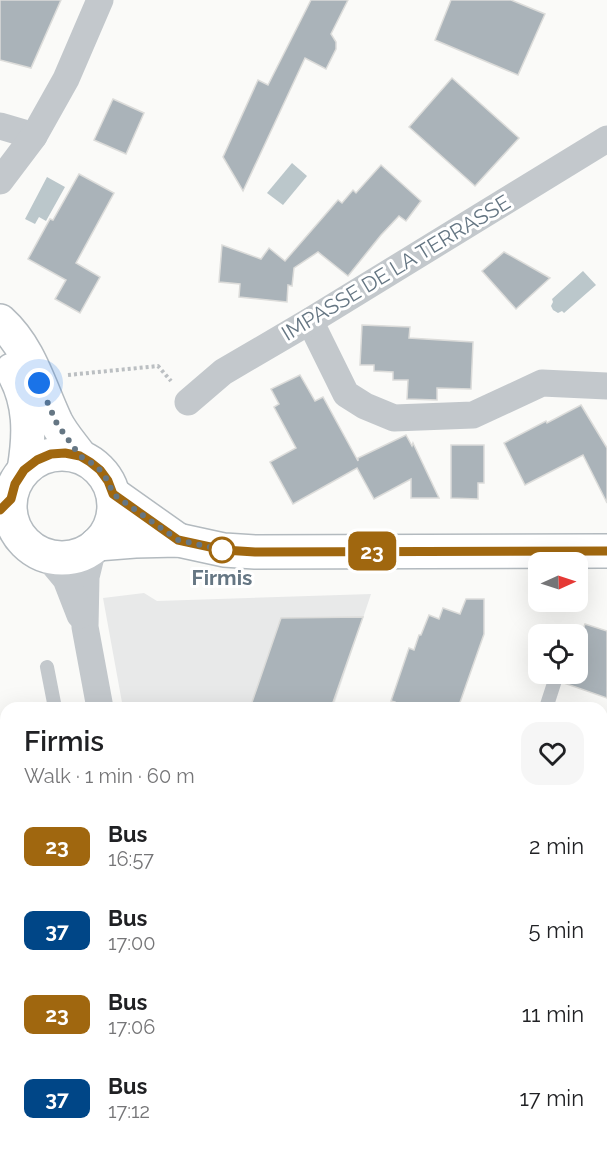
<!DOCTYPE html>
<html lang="en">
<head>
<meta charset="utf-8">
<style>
	body { margin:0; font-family:Raleway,sans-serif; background:#f6f6f6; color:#202124; height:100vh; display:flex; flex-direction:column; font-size:22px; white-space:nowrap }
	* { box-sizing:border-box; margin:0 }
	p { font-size:20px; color:#757577 }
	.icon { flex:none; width:33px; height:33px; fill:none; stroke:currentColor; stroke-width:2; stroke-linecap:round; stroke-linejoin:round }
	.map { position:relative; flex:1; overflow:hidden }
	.details { position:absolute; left:0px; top:702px; width:608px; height:450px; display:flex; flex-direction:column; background:#fff; border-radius:18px 18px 0 0; box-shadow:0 6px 24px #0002 }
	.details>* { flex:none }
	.badge { padding:0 12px; border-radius:9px; font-size:21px; line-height:39px }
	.needle { width:39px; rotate:87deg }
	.fabs { position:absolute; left:528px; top:552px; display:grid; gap:12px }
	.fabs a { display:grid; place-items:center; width:60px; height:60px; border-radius:12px; background:#fff; box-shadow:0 6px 24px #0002; font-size:30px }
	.you { position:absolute; width:30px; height:30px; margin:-15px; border:4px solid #fff; border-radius:50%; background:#1a73e8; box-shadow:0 0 0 9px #1a73e833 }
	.map>.badge { position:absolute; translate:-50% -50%; box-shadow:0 0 0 3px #fff }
	.round { display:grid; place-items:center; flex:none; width:63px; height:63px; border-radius:18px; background:#f6f6f6 }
	.head { display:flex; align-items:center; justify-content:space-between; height:102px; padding:0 24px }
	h1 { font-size:28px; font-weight:600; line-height:45px }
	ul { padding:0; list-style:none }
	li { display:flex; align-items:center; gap:18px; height:84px; padding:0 24px }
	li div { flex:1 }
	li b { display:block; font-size:22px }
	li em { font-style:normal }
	li .badge { min-width:66px; font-weight:700; text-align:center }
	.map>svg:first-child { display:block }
	.built { fill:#e8e9e9 }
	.water { fill:#bbc7cb }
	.building { fill:#aab3b9; stroke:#dcdcda; stroke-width:1.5 }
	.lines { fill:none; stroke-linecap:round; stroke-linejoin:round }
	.secondary-casing { stroke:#b3babf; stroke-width:36 }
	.path { stroke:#bbbfc2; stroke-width:4; stroke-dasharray:3 3; stroke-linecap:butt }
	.lane { stroke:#c3c8cc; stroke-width:14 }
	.street { stroke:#c3c8cc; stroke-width:27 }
	.secondary { stroke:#fff; stroke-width:33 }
	.line-casing { stroke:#fff; stroke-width:14 }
	.line { stroke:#a0670f; stroke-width:9 }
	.walk { stroke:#657683; stroke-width:6; stroke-dasharray:0 10.8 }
	.stop-dot { fill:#fff; stroke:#a0670f; stroke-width:3 }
	.labels { text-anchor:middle; stroke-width:6; stroke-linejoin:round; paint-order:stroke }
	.street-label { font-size:21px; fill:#657683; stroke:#fff }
	.stop-label { font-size:21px; font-weight:bold; fill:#657683; stroke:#fff }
</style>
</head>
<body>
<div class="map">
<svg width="607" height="1152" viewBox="0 0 607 1152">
	<rect width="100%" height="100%" fill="#fafaf8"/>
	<polygon class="built" points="144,593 157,601 371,594 333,708 123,708 103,598"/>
	<g class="water">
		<polygon points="292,163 307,176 283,205 267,193"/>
		<polygon points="47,177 65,187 46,221 39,217 35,224 25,219"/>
		<polygon points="583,271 596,285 564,313 562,311 558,313 553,310 551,306 553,302 552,299"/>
	</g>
	<g class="building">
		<polygon points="0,0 61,0 31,68 0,60"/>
		<polygon points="311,0 348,0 331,34 336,42 336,49 326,69 305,58 243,191 223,157 258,80 268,85"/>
		<polygon points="451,0 511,0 545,14 518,75 435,40"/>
		<polygon points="452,78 519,138 475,186 409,127"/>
		<polygon points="113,99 144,113 126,154 94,140"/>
		<polygon points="381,165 421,201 406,221 399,216 381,235 348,276 318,252 294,268 292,286 288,285 287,302 239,297 240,284 219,282 222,245 261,259 269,248 285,261 338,200 342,203 353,190 356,193"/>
		<polygon points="79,174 114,193 76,263 100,277 80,313 55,299 66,280 28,259 50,219 53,220"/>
		<polygon points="504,252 550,278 516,309 482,271"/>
		<polygon points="362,325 410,327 409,338 473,342 471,389 437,388 437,400 407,399 408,380 393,380 393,372 374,371 374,365 360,365"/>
		<polygon points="300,375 315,401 323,397 358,461 358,458 406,435 412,446 413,443 439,498 411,498 411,479 374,499 357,468 293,504 270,462 296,448 274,407 279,404 271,389"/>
		<polygon points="581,405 607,448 607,503 583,455 525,485 504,443 546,421 547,423"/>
		<polygon points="451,445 484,445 484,483 478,483 478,499 451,498"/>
		<polygon points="466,599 484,599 484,634 458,708 393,708 395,702 391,701 409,648 414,650 419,635 421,635 429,615 439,619 443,608 460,614"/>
		<polygon points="363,617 331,708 250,708 281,618"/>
		<polygon points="585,624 607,631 607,698 564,683 568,674 578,674 578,644"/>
	</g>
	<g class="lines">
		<defs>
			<g id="secondary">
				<path d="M0 321C30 348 39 386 56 422 62 434 72 445 80 456"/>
				<path d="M12 370C31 402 30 435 24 470"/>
				<circle cx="62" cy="506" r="52"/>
				<polyline points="113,494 178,540"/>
				<polyline points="97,544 135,541 178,540 224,550 255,552 607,551"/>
			</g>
		</defs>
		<use href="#secondary" class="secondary-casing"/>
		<g class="path">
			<polyline points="68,375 158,366 171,381"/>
			<polyline points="0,923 6,925"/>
		</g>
		<g class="lane">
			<polyline points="47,667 55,708"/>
			<polyline points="546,708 557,674"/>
			<polyline points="602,837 607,839"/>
			<polyline points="521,1146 524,1152"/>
		</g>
		<g class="street">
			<polyline points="0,126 34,136"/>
			<polyline points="0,181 34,136 66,79 100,0"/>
			<polyline points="310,321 346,394 365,406 394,418 473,415 542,383 607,386"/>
			<polyline points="188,402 223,372 310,321 607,139"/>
			<polyline points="93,548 86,577 85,627 100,708"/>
			<polyline points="46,555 66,579 80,615"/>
			<polyline points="602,926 607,923"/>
			<polyline points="30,1152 32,1146"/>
		</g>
		<use href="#secondary" class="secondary"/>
	</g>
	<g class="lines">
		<defs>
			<polyline id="line" points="0,510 11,499 15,484 24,470 37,460 51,454 65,453 80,456 90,462 100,470 108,481 113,494 178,540 224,550 255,552 607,551"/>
		</defs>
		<use href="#line" class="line-casing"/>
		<use href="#line" class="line"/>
		<polyline class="walk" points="39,383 57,424 80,456 90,462 100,470 108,481 113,494 178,540 224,550 222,550"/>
	</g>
	<circle class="stop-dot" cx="222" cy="550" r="12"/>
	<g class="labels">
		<g class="street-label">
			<text transform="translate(396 268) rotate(-31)" y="7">IMPASSE DE LA TERRASSE</text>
		</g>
		<g class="stop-label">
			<text x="222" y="585">Firmis</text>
		</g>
	</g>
</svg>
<div class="fabs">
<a><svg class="needle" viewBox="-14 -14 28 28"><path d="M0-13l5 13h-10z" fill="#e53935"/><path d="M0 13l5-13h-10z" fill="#757577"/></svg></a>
<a><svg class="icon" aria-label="locate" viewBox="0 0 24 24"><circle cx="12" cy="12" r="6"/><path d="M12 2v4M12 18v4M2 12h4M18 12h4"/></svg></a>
</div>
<div class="you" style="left:39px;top:383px"></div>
<b class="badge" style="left:372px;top:551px;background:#a0670f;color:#fff">23</b>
<section class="details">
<div class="head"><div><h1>Firmis</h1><p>Walk · 1 min · 60 m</p></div><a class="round"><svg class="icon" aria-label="heart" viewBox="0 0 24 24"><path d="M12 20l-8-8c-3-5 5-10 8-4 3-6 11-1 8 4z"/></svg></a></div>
<ul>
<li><span class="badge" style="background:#a0670f;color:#fff">23</span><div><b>Bus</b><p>16:57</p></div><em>2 min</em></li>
<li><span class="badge" style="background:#004687;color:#fff">37</span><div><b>Bus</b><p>17:00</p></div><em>5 min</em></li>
<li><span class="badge" style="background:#a0670f;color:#fff">23</span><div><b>Bus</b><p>17:06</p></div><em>11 min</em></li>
<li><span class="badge" style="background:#004687;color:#fff">37</span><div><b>Bus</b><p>17:12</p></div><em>17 min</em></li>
</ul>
</section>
</div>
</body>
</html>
